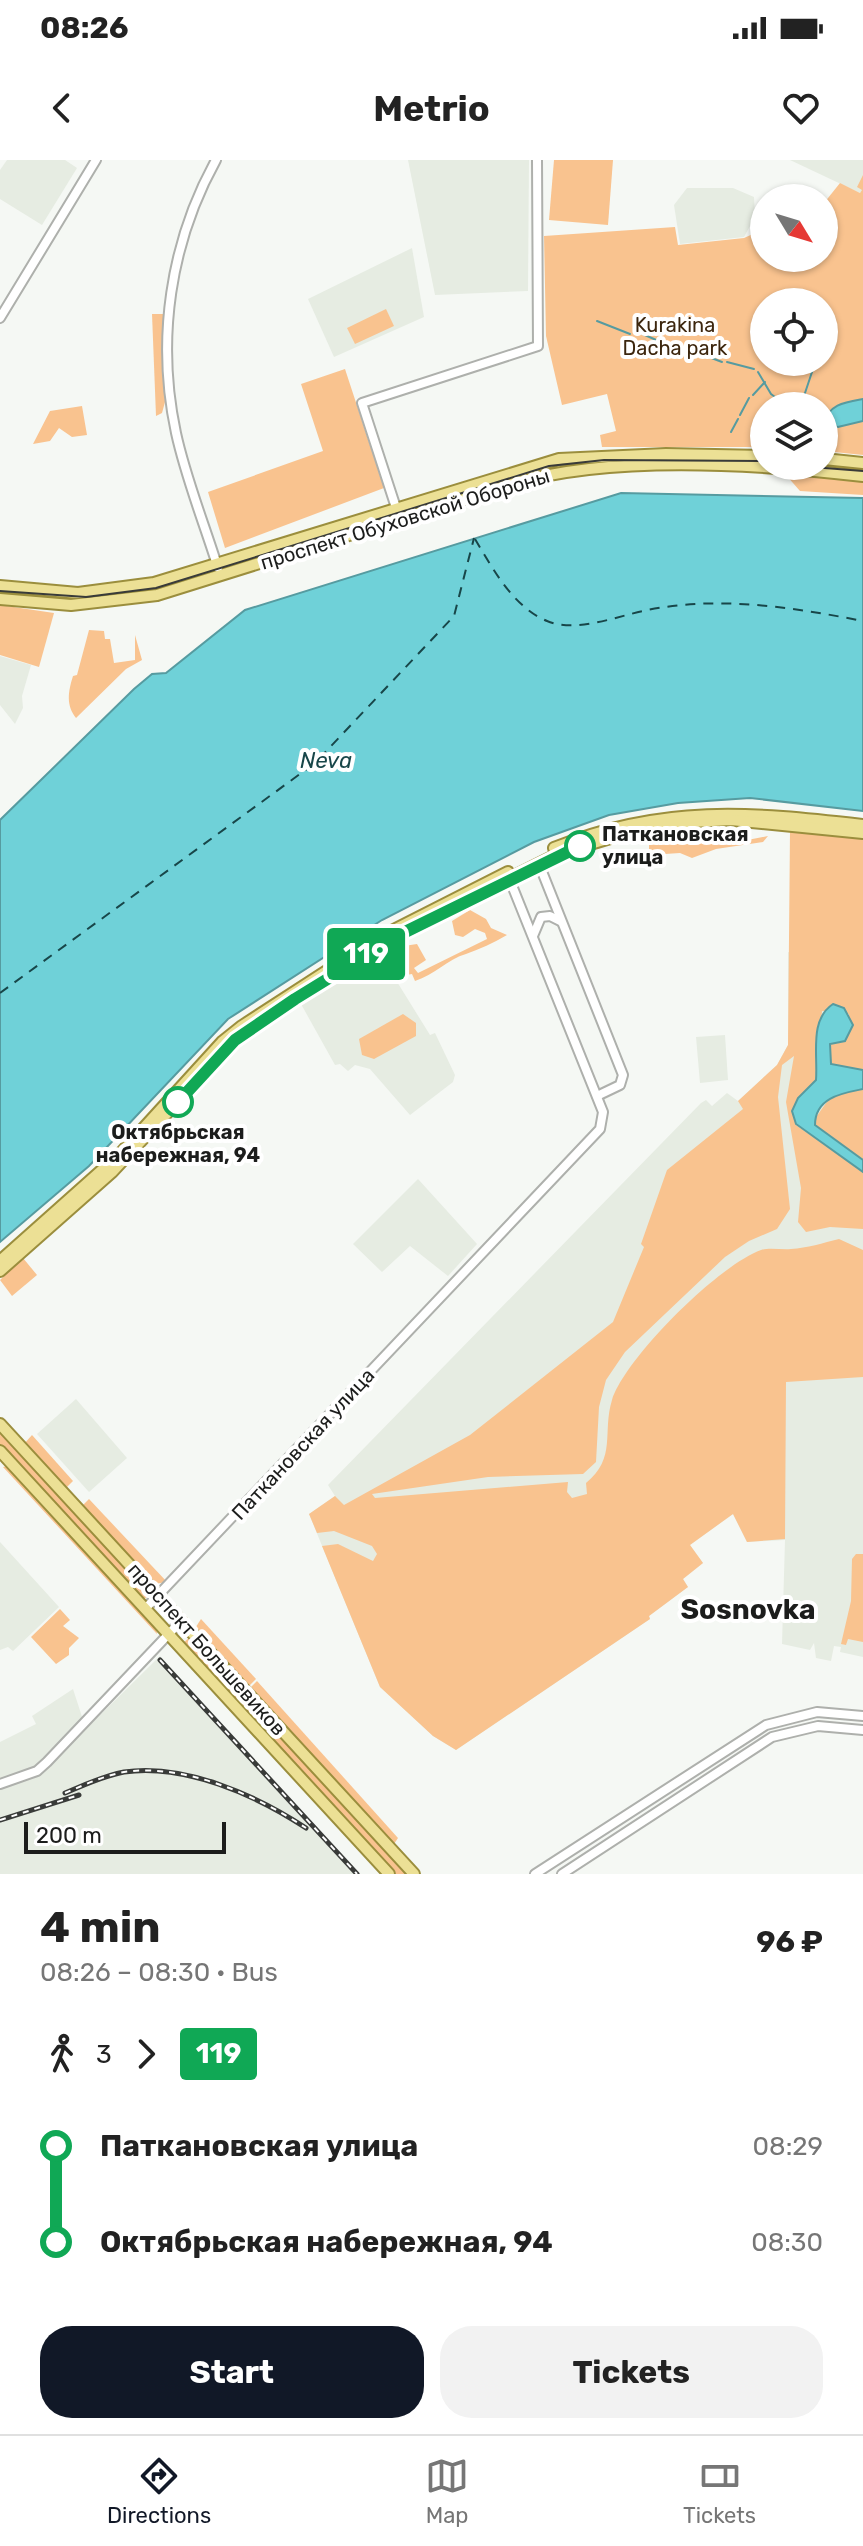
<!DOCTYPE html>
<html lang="en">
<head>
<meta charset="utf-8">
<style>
	body { margin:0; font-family:Rubik,sans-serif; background:#f2f2f2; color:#222; height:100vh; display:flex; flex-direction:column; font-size:30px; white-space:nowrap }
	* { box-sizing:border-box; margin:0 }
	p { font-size:26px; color:#767676 }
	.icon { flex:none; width:44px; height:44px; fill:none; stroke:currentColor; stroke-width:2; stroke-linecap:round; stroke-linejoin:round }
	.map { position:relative; height:1714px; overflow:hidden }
	.side { display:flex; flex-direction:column; background:#fff; flex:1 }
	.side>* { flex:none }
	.badge { padding:0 16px; border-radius:6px; font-size:28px; line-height:52px }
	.needle { width:52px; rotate:128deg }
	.controls { position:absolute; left:750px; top:24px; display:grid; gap:16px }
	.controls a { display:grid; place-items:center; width:88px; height:88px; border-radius:50%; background:#fff; box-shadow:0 2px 6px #0004; font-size:40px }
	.scale { position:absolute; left:24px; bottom:20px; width:202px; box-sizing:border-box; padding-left:8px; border:4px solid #1c1d1c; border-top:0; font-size:22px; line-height:28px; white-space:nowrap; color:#1c1d1c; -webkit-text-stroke:6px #fff; paint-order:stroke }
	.map>.badge { position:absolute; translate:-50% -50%; box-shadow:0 0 0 4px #fff }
	.legs { display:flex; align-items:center; gap:12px; height:88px; padding:0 40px; font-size:26px }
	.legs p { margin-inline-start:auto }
	.headline { display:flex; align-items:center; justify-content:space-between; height:136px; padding:0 40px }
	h1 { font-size:44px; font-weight:700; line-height:60px }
	.cta { display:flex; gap:16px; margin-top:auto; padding:16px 40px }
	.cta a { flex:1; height:92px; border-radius:32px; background:#111827; color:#fff; font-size:32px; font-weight:700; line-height:92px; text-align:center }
	.cta a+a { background:#f2f2f2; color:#222 }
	ul { padding:0 40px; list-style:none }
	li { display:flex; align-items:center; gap:28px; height:96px; font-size:30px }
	li i { display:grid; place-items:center; width:12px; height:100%; margin:0 10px; background:currentColor }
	li i::after { content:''; width:20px; height:20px; margin:-10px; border:6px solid; border-radius:50%; background:#fff }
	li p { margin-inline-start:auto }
	li:first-child i { background:linear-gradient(#0000 50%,currentColor 0) }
	li:last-child i { background:linear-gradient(currentColor 50%,#0000 0) }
	.status { display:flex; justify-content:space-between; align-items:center; height:56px; padding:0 40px; background:#fff; direction:ltr }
	.status svg { height:22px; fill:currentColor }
	header { display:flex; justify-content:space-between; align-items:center; height:104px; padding:0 40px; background:#fff; font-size:36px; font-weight:700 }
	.dock { display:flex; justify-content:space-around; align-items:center; height:112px; border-top:2px solid #e0e0e0; background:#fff; font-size:22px; color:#767676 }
	.dock a { display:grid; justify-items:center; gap:4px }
	.dock .on { color:#111827 }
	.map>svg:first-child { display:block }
	.built { fill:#e6ece2 }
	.green { fill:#f9c38f; fill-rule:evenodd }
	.water { fill:#6fd1d8; stroke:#569ba0; stroke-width:2 }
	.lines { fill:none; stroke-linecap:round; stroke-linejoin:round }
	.stream { stroke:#569ba0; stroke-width:2 }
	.ferry { stroke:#184649; stroke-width:2; stroke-dasharray:10 8; stroke-linecap:butt }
	.minor-casing { stroke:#aeb0ac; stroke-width:12 }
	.major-casing { stroke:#9b8e3d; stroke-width:14 }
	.minor { stroke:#fff; stroke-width:8 }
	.major { stroke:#ece095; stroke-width:10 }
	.tram { stroke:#393b39; stroke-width:2 }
	.rail-casing { stroke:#393b39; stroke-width:5 }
	.rail { stroke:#fff; stroke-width:2; stroke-dasharray:6; stroke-linecap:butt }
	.line-1-casing { stroke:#fff; stroke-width:18 }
	.line-1 { stroke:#10a855; stroke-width:12 }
	.stop-1-dot { fill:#fff; stroke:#10a855; stroke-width:4 }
	.labels { text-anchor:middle; stroke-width:8; stroke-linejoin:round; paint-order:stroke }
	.park-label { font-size:20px; fill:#3c260e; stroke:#fff }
	.street-label { font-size:20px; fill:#1c1d1c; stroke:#fff }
	.stop-label { font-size:20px; font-weight:bold; fill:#1c1d1c; stroke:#fff; text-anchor:start }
	.water-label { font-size:22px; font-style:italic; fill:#184649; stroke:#fff }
	.district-label { font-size:28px; font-weight:bold; fill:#1c1d1c; stroke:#fff }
</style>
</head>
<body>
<div class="status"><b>08:26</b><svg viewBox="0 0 49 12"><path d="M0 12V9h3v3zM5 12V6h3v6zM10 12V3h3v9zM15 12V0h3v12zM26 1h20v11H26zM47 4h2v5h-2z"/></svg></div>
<header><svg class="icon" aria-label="back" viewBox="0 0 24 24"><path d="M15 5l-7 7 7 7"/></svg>Metrio<svg class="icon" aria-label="heart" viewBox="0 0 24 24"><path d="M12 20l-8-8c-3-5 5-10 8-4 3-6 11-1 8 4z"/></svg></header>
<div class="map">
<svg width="863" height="1714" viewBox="0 0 863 1714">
	<rect width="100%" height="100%" fill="#f5f8f4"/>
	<g class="built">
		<polygon points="7,0 65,0 77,8 42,65 0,39 0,10"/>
		<polygon points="408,0 529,0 528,131 435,135"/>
		<polygon points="790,0 863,0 863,29 860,33"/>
		<polygon points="687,28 733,28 754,37 755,57 744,77 680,84 674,45"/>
		<polygon points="412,88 424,157 334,197 308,139"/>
		<polygon points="0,496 31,505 22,536 23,548 15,564 0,545"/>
		<polygon points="788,792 863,805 863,1497 840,1492 841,1487 834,1486 831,1501 816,1498 814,1483 810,1490 782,1484 785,1380 747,1382 733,1354 690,1385 703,1403 683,1419 688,1427 649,1456 650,1459 456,1590 433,1576 380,1527 309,1354 335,1336 328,1325 701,943 706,940 712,946 727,933 738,941 777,905 788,885"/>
		<polygon points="381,796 430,875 435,873 455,915 453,922 410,955 370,909 355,905 348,911 340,904 335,905 301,844"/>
		<polygon points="725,875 728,920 700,923 696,877"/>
		<polygon points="418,1019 477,1084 448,1116 410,1086 382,1112 353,1084"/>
		<polygon points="76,1239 127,1298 89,1332 37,1274"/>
		<polygon points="0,1382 59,1447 13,1491 8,1487 0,1490"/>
		<polygon points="160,1496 359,1714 0,1714 0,1582 36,1564 32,1556 73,1529 86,1569"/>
	</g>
	<g class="green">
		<polygon points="554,0 613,0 608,65 549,60"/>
		<path d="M863 15V239L844 243 824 260V246H764V287H602L600 275 616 271 607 234 562 245 546 176 544 76 675 67 678 85 744 78 764 69V98H824V43L840 23 860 33 862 30 857 27ZM764 142H824V202H764Z"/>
		<polygon points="386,149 394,166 355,184 347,168"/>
		<polygon points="152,154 163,154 165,242 162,253 156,256"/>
		<polygon points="345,209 384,328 225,388 208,332 323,291 301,224"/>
		<polygon points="82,246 87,275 72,277 59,268 50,281 33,284 50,251"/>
		<polygon points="863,261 863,295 824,291 824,263 838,267"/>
		<polygon points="786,315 863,321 863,335 800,331"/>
		<polygon points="0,445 54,453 39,507 0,495"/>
		<path d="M89 470 104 471 105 479H110L114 503 135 500V475L142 500 126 509 76 558C66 545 68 532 73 516L77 515Z"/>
		<path d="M790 671 863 678V910L831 905 830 884 845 881 849 854 822 851 816 920 798 938 796 965 863 1012V1069L830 1067 806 1072 798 1062 801 1028 786 942 794 896 782 905 778 937 790 1049 777 1069 749 1081 725 1097 625 1192 606 1220 599 1247 596 1302 583 1314 488 1317 372 1334 375 1338 568 1322 567 1332 572 1338 587 1334 586 1323C617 1298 602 1272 612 1240 626 1197 719 1105 761 1090 770 1087 781 1090 791 1089 807 1088 823 1083 839 1079L863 1090V1217L786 1222 785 1379 747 1382 733 1354 690 1385 703 1403 683 1419 688 1427 649 1456 650 1459 456 1590 433 1576 380 1527 322 1386 338 1384 373 1401 377 1394 372 1386 334 1371 317 1373 309 1354 335 1336 344 1345 470 1275 613 1162 644 1087 641 1084 667 1010 743 949 738 941 777 905 788 885Z"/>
		<path d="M701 672 715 673 727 684 768 676 763 682 716 689 692 698 680 693 665 694 659 701 649 703V684C666 678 684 682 701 672Z"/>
		<path d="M470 750 486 759 491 768 507 775C493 783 480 789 466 794 448 799 434 815 415 821L412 814 400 816 394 809 404 786 417 784 426 800 414 808 418 813 487 779 485 773 475 769 463 777 455 775 452 761Z"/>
		<polygon points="403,854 416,863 416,876 374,899 362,895 359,879"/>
		<polygon points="863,929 863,1000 815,965 814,960 831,936"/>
		<polygon points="23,1098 37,1115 12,1136 0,1120"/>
		<polygon points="0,1269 150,1434 148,1437 142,1439 0,1285"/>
		<polygon points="32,1275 73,1321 67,1327 24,1284"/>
		<polygon points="8,1306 156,1467 157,1474 3,1307"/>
		<polygon points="89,1339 167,1422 154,1424 82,1346"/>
		<polygon points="856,1394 863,1394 863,1482 848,1479 846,1485 841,1484 851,1441 852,1399"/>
		<polygon points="60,1449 70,1460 63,1466 79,1478 69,1488 69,1495 56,1504 31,1477"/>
		<polygon points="201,1459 256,1519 247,1528 194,1470"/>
		<polygon points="190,1477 406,1714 396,1714 183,1483"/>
		<polygon points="257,1521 398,1678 394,1684 265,1546 251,1527"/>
	</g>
	<g class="water">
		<path d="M863 239V261L838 267 824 264C828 244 846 242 863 239Z"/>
		<polygon points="621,333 863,338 863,651 750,638 678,643 609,655 534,682 382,760 228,859 89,1006 0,1082 0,660 134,529 152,514 166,513 245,450"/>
		<path d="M833 844 844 848 853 865 845 881 830 884 831 904 863 910V929C843 933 815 937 815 965L863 1000V1012L796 964 792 951 798 938 816 920C818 894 809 860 833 844Z"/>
	</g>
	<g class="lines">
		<g class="stream">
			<polyline points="597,161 630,174"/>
			<polyline points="638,172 663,183"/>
			<polyline points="665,189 666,191"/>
			<polyline points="688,189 722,202"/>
			<polyline points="672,192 682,190"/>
			<polyline points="727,202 754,209"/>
			<polyline points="758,212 771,234 779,240"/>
			<polyline points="753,235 765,222"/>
			<polyline points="804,236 814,206"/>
			<polyline points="740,255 749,238"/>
			<polyline points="731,272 738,259"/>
		</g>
		<g class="ferry">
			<path d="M475 379C493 409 513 447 547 461 575 473 615 457 643 451 716 435 791 447 863 461"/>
			<polyline points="0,833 315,603 454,456 474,378"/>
		</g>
		<defs>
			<g id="minor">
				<path d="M216 0C170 83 156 180 176 273 186 319 204 363 218 408"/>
				<polyline points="0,158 96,0"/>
				<polyline points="400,360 362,243 538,186 537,0"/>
				<polyline points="539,704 623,915 620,925 597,936"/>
				<polyline points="533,776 541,757 550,756 560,761"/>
				<polyline points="145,1449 600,969 603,952 507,713"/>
				<polyline points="0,1624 37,1611 47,1602 181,1461"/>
				<polyline points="535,1714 766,1565 817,1552 863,1556"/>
				<polyline points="562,1714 772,1577 818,1566 863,1570"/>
			</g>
			<g id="major">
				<polyline points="824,299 863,303"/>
				<polyline points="0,426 78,433 154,423 559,299 666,294 764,296"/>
				<path d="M0 439 71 445 157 435 512 324C612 294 759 304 863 316"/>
				<path d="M554 688C662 644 751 652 863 665"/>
				<polyline points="0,1101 120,994 222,882 242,866 376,779 508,712"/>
				<polyline points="0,1111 112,1012 235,880 335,813 434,756 560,693 624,674 692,662 731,660 863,673"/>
				<polyline points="0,1264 414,1714"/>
				<polyline points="0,1291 389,1714"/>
			</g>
		</defs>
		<use href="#minor" class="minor-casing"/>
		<use href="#major" class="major-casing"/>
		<use href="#minor" class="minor"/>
		<use href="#major" class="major"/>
		<g class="tram">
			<polyline points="799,306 863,311"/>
			<polyline points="0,431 86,437 156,428 549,306 604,300 764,301"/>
		</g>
		<defs>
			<g id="rail">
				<polyline points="160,1500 357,1714"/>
				<path d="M65 1633C84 1625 103 1616 124 1612 184 1603 256 1635 306 1668"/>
				<polyline points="0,1660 79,1635"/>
			</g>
		</defs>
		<use href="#rail" class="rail-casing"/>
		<use href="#rail" class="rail"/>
	</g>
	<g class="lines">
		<defs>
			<polyline id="line-1" points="178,942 235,880 295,839 399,775 580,686"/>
		</defs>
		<use href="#line-1" class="line-1-casing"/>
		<use href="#line-1" class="line-1"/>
	</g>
	<g class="stop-1-dot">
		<circle cx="580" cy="686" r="14"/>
		<circle cx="178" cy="942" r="14"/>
	</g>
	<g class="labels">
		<g class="park-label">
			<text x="675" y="172">Kurakina<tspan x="675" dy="23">Dacha park</tspan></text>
		</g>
		<g class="street-label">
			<text transform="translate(405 359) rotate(-17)" y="7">проспект Обуховской Обороны</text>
			<text transform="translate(303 1284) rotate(-47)" y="7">Паткановская улица</text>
			<text transform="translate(207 1489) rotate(48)" y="7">проспект Большевиков</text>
		</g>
		<g class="stop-label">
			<text x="602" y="681">Паткановская<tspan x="602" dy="23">улица</tspan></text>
			<text x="178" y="979" text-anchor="middle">Октябрьская<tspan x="178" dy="23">набережная, 94</tspan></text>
		</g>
		<g class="water-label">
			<text x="326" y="608">Neva</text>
		</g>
		<g class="district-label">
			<text x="748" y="1459">Sosnovka</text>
		</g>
	</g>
</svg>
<div class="controls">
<a><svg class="needle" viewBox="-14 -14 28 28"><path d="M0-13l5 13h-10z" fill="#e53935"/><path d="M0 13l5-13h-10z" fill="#767676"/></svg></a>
<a><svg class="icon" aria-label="locate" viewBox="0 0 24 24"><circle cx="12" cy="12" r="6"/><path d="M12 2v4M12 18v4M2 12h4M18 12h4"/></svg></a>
<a><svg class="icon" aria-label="layers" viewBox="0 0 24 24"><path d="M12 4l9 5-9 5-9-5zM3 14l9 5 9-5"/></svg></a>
</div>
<div class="scale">200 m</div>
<b class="badge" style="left:366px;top:794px;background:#10a855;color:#fff">119</b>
</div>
<section class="side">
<div class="headline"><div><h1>4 min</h1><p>08:26 – 08:30 · Bus</p></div><b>96 ₽</b></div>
<div class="legs"><svg class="icon" aria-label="walk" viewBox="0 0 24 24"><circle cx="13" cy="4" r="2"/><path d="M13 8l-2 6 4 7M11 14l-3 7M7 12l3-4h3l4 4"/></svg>3<svg class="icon" aria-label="forward" viewBox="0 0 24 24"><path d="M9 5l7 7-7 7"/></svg><b class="badge" style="background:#10a855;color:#fff">119</b></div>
<ul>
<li><i style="color:#10a855"></i><b>Паткановская улица</b><p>08:29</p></li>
<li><i style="color:#10a855"></i><b>Октябрьская набережная, 94</b><p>08:30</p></li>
</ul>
<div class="cta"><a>Start</a><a>Tickets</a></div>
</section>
<nav class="dock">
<a class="on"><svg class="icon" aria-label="directions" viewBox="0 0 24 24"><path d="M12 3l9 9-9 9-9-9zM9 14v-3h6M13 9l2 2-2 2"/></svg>Directions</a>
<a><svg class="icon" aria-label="map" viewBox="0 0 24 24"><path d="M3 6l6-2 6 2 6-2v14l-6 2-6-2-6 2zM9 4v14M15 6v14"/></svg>Map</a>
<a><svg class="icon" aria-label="tickets" viewBox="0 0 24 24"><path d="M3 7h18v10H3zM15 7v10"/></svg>Tickets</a>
</nav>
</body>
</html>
